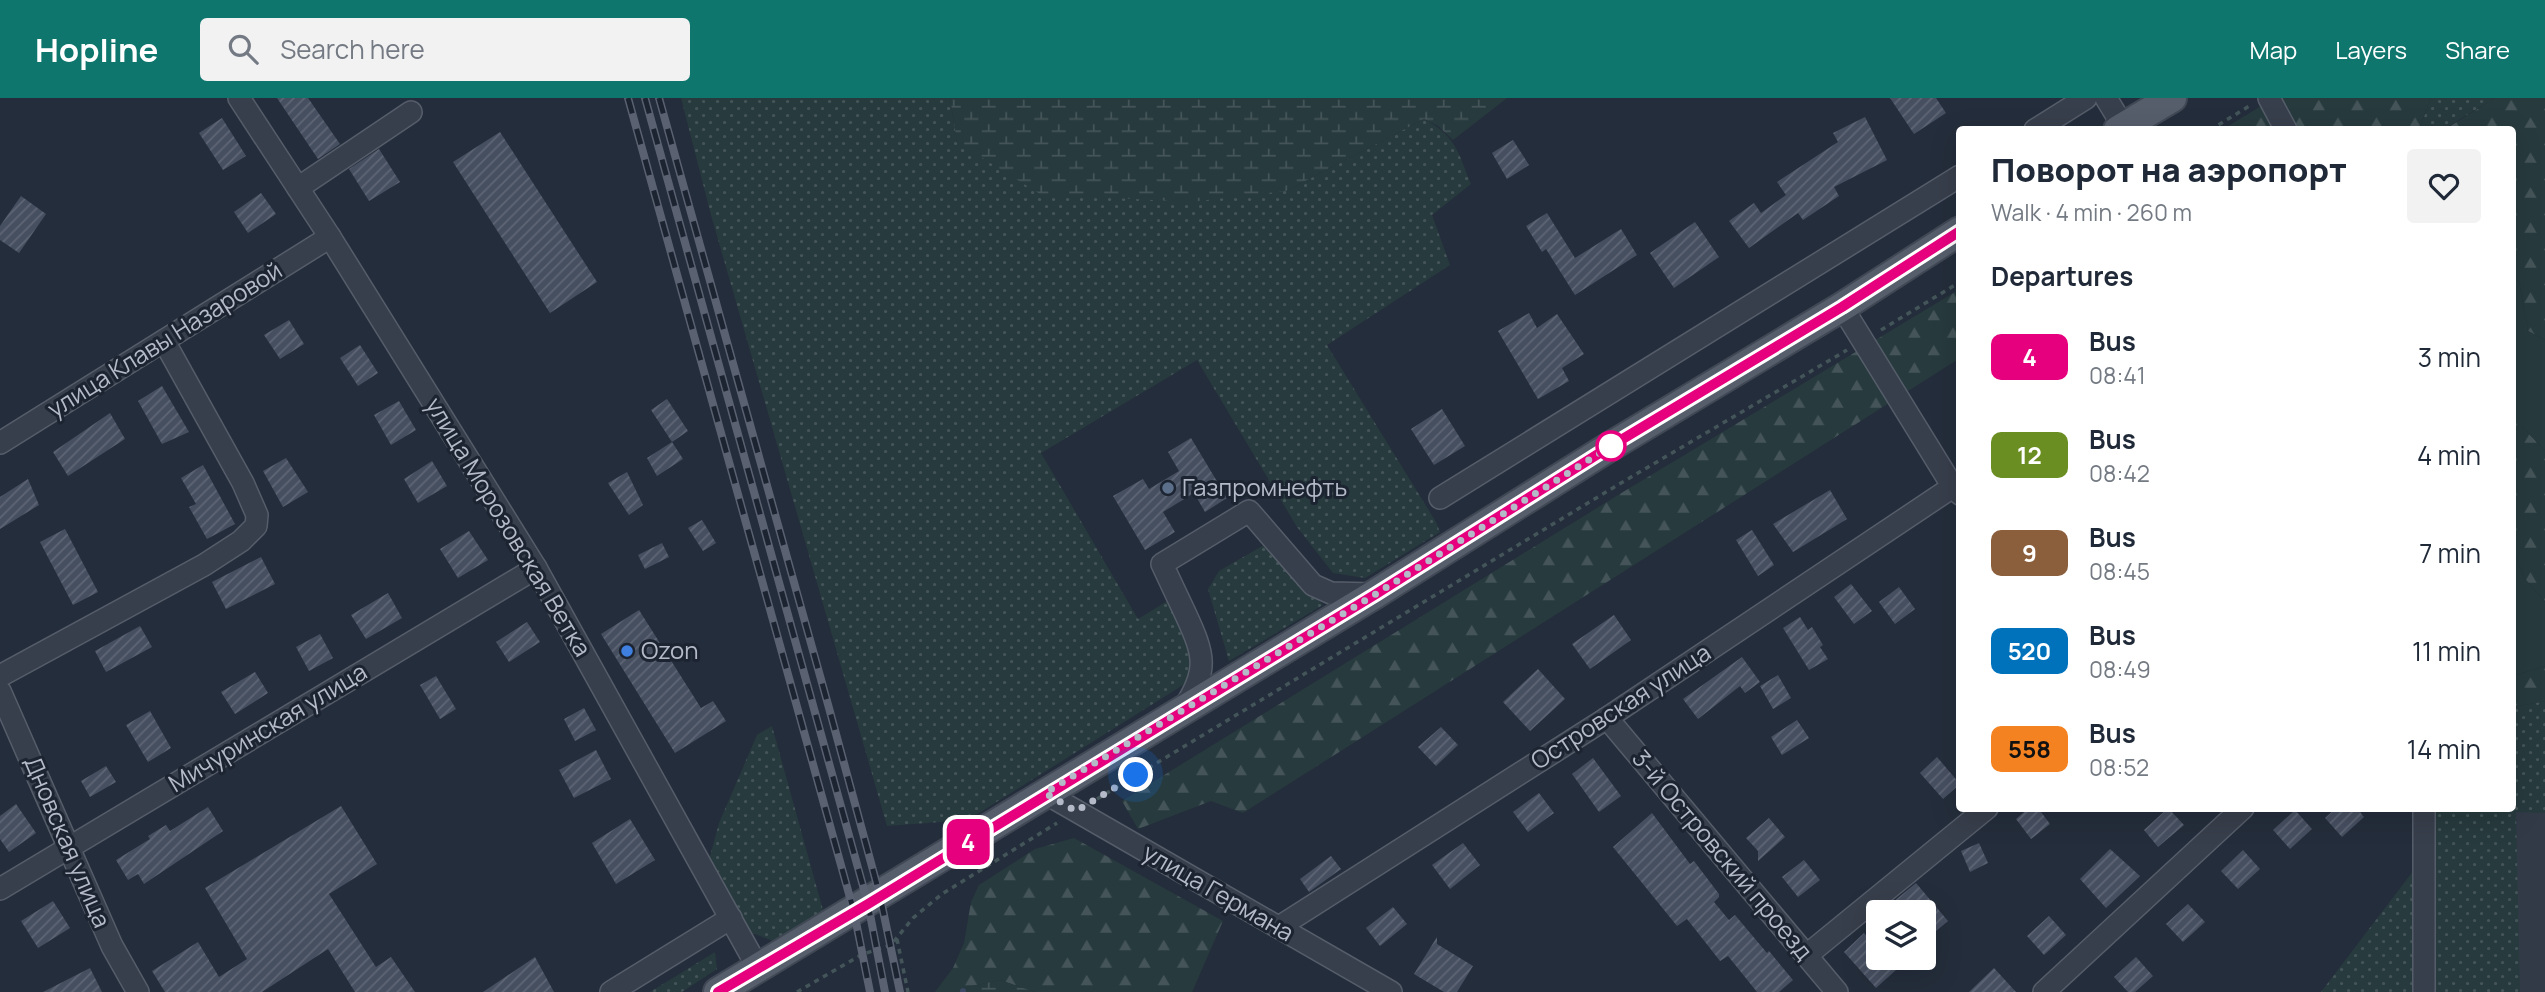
<!DOCTYPE html>
<html lang="en">
<head>
<meta charset="utf-8">
<style>
	body { margin:0; font-family:Manrope,sans-serif; background:#f2f2f3; color:#1f2937; height:100vh; display:flex; flex-direction:column; font-size:26px; white-space:nowrap }
	* { box-sizing:border-box; margin:0 }
	p { font-size:23px; color:#747a83 }
	.icon { flex:none; width:38px; height:38px; fill:none; stroke:currentColor; stroke-width:2; stroke-linecap:round; stroke-linejoin:round }
	.map { position:relative; flex:1; overflow:hidden }
	.drawer { position:absolute; left:1956px; top:28px; width:560px; height:686px; display:flex; flex-direction:column; background:#fff; border-radius:7px; box-shadow:0 7px 28px #0002 }
	.drawer>* { flex:none }
	.badge { padding:0 14px; border-radius:10px; font-size:24px; line-height:46px }
	.tools { position:absolute; left:1866px; top:802px; display:grid; gap:14px }
	.tools a { display:grid; place-items:center; width:70px; height:70px; border-radius:7px; background:#fff; box-shadow:0 7px 28px #0002; font-size:35px }
	.you { position:absolute; width:35px; height:35px; margin:-18px; border:5px solid #fff; border-radius:50%; background:#1a73e8; box-shadow:0 0 0 10px #1a73e833 }
	.map>.badge { position:absolute; translate:-50% -50%; box-shadow:0 0 0 4px #fff }
	h2 { padding:0 35px; font-size:26px; line-height:63px }
	.round { display:grid; place-items:center; flex:none; width:74px; height:74px; border-radius:7px; background:#f2f2f3 }
	.overview { display:flex; align-items:center; justify-content:space-between; height:119px; padding:0 35px }
	h1 { font-size:33px; font-weight:800; line-height:52px }
	ul { padding:0; list-style:none }
	li { display:flex; align-items:center; gap:21px; height:98px; padding:0 35px }
	li div { flex:1 }
	li b { display:block; font-size:26px }
	li em { font-style:normal }
	li .badge { min-width:77px; font-weight:700; text-align:center }
	header { display:flex; align-items:center; gap:42px; box-sizing:border-box; height:98px; padding:0 35px; background:#0f766e; color:#fff }
	header strong { font-size:33px }
	nav { display:flex; gap:38px; margin-inline-start:auto; font-size:24px }
	.search { width:490px; height:63px; background:#f2f2f3; display:flex; align-items:center; gap:18px; box-sizing:border-box; padding:0 24px; border-radius:7px; color:#747a83; font-size:26px }
	.map>svg:first-child { display:block }
	.airport { fill:#323a48 }
	.grass { fill:url(#grass-dots) }
	.forest { fill:url(#forest-firs) }
	.wetland { fill:url(#wetland-marsh) }
	.garden { fill:#273a3d }
	.lines { fill:none; stroke-linecap:round; stroke-linejoin:round }
	.stream { stroke:#394762; stroke-width:6 }
	.building { fill:url(#building-hatch) }
	.minor-casing { stroke:#565d6a; stroke-width:24 }
	.major-casing { stroke:#414855; stroke-width:32 }
	.path { stroke:#44555a; stroke-width:3.5; stroke-dasharray:5 5; stroke-linecap:butt }
	.minor { stroke:#383f4c; stroke-width:21 }
	.major { stroke:#565e6c; stroke-width:28 }
	.rail-casing { stroke:#5a6272; stroke-width:8 }
	.rail { stroke:#1d2431; stroke-width:5; stroke-dasharray:16; stroke-linecap:butt }
	.line-casing { stroke:#fff; stroke-width:16 }
	.line { stroke:#e6007e; stroke-width:10 }
	.walk { stroke:#b4bac7; stroke-width:7; stroke-dasharray:0 12.6 }
	.stop-dot { fill:#fff; stroke:#e6007e; stroke-width:3.5 }
	.service-dot { fill:#5c6f8a; stroke:#1d2431; stroke-width:2.5 }
	.shop-dot { fill:#3f7fe0; stroke:#1d2431; stroke-width:2.5 }
	.labels { text-anchor:middle; stroke-width:6; stroke-linejoin:round; paint-order:stroke }
	.street-label { font-size:24px; fill:#b4bac7; stroke:#1d2431 }
	.poi-label { font-size:24px; fill:#b4bac7; stroke:#1d2431; text-anchor:start }
</style>
</head>
<body>
<header>
<strong>Hopline</strong>
<div class="search"><svg class="icon" aria-label="search" viewBox="0 0 24 24"><circle cx="10" cy="10" r="6"/><path d="M15 15l6 6"/></svg>Search here</div>
<nav><a>Map</a><a>Layers</a><a>Share</a></nav>
</header>
<div class="map">
<svg width="2545" height="894" viewBox="0 0 2545 894">
	<defs>
		<pattern id="grass-dots" width="8" height="8" patternUnits="userSpaceOnUse" patternTransform="scale(1.75)"><rect width="8" height="8" fill="#273a3d"/><path d="M2 2h.1M6 6h.1" fill="none" stroke="#445458" stroke-width="1.8" stroke-linecap="round"/></pattern>
		<pattern id="forest-firs" width="22" height="20" patternUnits="userSpaceOnUse" patternTransform="scale(1.75)"><rect width="22" height="20" fill="#273a3d"/><path d="M5 1l3.5 6h-7zM16 11l3.5 6h-7z" fill="#445458"/></pattern>
		<pattern id="wetland-marsh" width="20" height="14" patternUnits="userSpaceOnUse" patternTransform="scale(1.75)"><rect width="20" height="14" fill="#273a3d"/><path d="M1 5h8M5 5V1M11 12h8M15 12V8" fill="none" stroke="#445458"/></pattern>
		<pattern id="building-hatch" width="6" height="6" patternUnits="userSpaceOnUse" patternTransform="scale(1.75)"><rect width="6" height="6" fill="#464f60"/><path d="M-1 1l2-2M0 6l6-6M5 7l2-2" fill="none" stroke="#5e6675"/></pattern>
	</defs>
	<rect width="100%" height="100%" fill="#242d3b"/>
	<polygon class="airport" points="2545,648 2545,894 2450,894 2513,710"/>
	<g class="grass">
		<path d="M681 0H950L957 44 1286 93 1424 21C1456 38 1458 54 1471 86L1432 117 1450 167 1327 247 1436 424 1440 434 1365 480 1333 475 1297 429 1197 262 1041 355 1138 521 1187 491 1207 549V572L968 722 887 728 711 117Z"/>
		<polygon points="2431,0 2495,0 2444,31 2419,32"/>
		<polygon points="1264,447 1274,450 1277,457 1323,507 1229,563 1208,491 1219,473"/>
		<polygon points="2545,603 2545,715 2516,714 2520,894 2321,894 2436,743 2434,711 2513,710 2513,609"/>
		<polygon points="772,628 823,812 776,844 744,832 708,766 719,725 757,637"/>
		<polygon points="715,854 717,871 682,894 650,894"/>
	</g>
	<g class="forest">
		<polygon points="2274,0 2431,0 2419,31 2222,32"/>
		<polygon points="2495,0 2545,0 2545,242 2528,233 2519,183 2513,181 2513,32 2444,32"/>
		<polygon points="1960,191 1960,260 1243,715 1211,703 1138,731 1122,703 1623,394"/>
		<polygon points="2513,320 2545,352 2545,504 2525,481 2513,453"/>
		<polygon points="2545,568 2545,603 2513,609 2513,578"/>
		<polygon points="1074,740 1223,823 1192,894 1035,894 1000,882 963,890 955,894 935,894 953,870 964,845 971,804 979,787 1035,751"/>
	</g>
	<g class="wetland">
		<polygon points="950,0 1507,0 1453,42 1438,28 1424,21 1286,93 1190,104 1040,96 957,44"/>
		<polygon points="1000,882 1035,894 955,894 963,890"/>
	</g>
	<g class="garden">
		<polygon points="2513,181 2519,183 2528,233 2545,242 2545,352 2513,320"/>
		<polygon points="2513,453 2525,481 2545,504 2545,568 2513,578"/>
	</g>
	<g class="lines">
		<polyline class="stream" points="963,893 963,894"/>
	</g>
	<g class="building">
		<polygon points="277,0 308,0 340,46 318,61"/>
		<polygon points="1890,0 1936,0 1946,15 1914,36"/>
		<polygon points="1865,19 1887,62 1834,89 1839,98 1803,122 1798,115 1749,150 1729,123 1754,105 1761,115 1786,97 1777,84 1838,44 1833,35"/>
		<polygon points="222,20 246,58 223,72 199,35"/>
		<polygon points="500,34 597,184 550,215 453,64"/>
		<polygon points="1513,42 1529,67 1507,81 1492,55"/>
		<polygon points="379,51 400,84 369,103 349,71"/>
		<polygon points="261,95 276,116 248,135 234,114"/>
		<polygon points="21,98 46,116 19,155 0,142 0,128"/>
		<polygon points="1547,115 1575,160 1621,131 1637,157 1575,197 1546,151 1542,154 1526,128"/>
		<polygon points="1695,124 1719,159 1674,190 1650,155"/>
		<polygon points="1529,215 1537,230 1557,216 1584,256 1562,270 1569,283 1538,301 1498,233"/>
		<polygon points="289,222 304,246 280,261 264,237"/>
		<polygon points="360,247 378,275 358,288 340,260"/>
		<polygon points="162,288 189,334 162,346 138,303"/>
		<polygon points="667,301 688,333 672,344 651,312"/>
		<polygon points="399,303 416,332 391,347 374,317"/>
		<polygon points="1442,311 1465,348 1434,367 1411,331"/>
		<polygon points="110,315 125,341 68,378 53,354"/>
		<polygon points="1191,340 1227,400 1205,414 1194,395 1163,414 1175,434 1145,452 1113,398 1143,381 1149,391 1179,373 1168,354"/>
		<polygon points="672,344 683,361 657,378 647,360"/>
		<polygon points="286,360 308,394 283,409 263,373"/>
		<polygon points="432,363 447,388 418,405 404,381"/>
		<polygon points="203,367 235,426 207,441 189,409 196,406 181,380"/>
		<polygon points="627,374 643,407 629,417 608,385"/>
		<polygon points="28,381 39,407 0,431 0,399"/>
		<polygon points="1830,392 1847,421 1793,454 1773,426"/>
		<polygon points="702,422 716,445 703,453 688,430"/>
		<polygon points="65,431 98,494 73,507 40,444"/>
		<polygon points="1752,432 1774,467 1758,478 1736,442"/>
		<polygon points="469,433 488,462 458,480 440,451"/>
		<polygon points="662,445 669,459 645,471 638,457"/>
		<polygon points="261,459 275,486 226,511 212,484"/>
		<polygon points="1851,486 1872,513 1854,526 1834,499"/>
		<polygon points="1899,489 1915,511 1895,526 1879,504"/>
		<polygon points="388,495 402,520 366,541 351,517"/>
		<polygon points="639,512 701,610 713,603 726,623 675,655 601,536"/>
		<polygon points="1614,517 1631,542 1590,571 1572,546"/>
		<polygon points="1800,519 1808,532 1812,529 1823,547 1820,549 1828,561 1809,572 1783,530"/>
		<polygon points="527,524 540,544 509,564 496,544"/>
		<polygon points="140,528 152,549 106,574 95,553"/>
		<polygon points="320,536 333,560 309,573 296,549"/>
		<polygon points="1742,559 1760,584 1745,595 1740,588 1698,621 1683,601"/>
		<polygon points="1538,571 1565,601 1530,633 1503,604"/>
		<polygon points="255,574 268,595 235,616 221,594"/>
		<polygon points="1778,577 1791,600 1773,611 1760,588"/>
		<polygon points="436,578 456,611 440,621 420,587"/>
		<polygon points="584,610 596,632 575,643 564,621"/>
		<polygon points="150,613 171,650 148,664 126,627"/>
		<polygon points="1797,622 1809,640 1782,657 1771,639"/>
		<polygon points="1441,629 1458,647 1436,668 1418,649"/>
		<polygon points="596,652 611,681 574,700 559,672"/>
		<polygon points="1937,659 1960,686 1943,701 1920,675"/>
		<polygon points="1593,660 1621,698 1599,714 1572,676"/>
		<polygon points="106,668 116,684 90,699 81,683"/>
		<polygon points="1539,695 1554,715 1528,734 1513,714"/>
		<polygon points="16,706 36,735 9,754 0,741 0,718"/>
		<polygon points="341,708 377,766 329,796 376,869 391,859 415,894 355,894 328,851 262,894 165,894 152,873 198,844 219,879 247,861 205,790"/>
		<polygon points="208,709 223,733 144,786 138,776 128,782 116,762 150,741 148,738 166,727 170,733"/>
		<polygon points="2029,710 2038,710 2050,726 2031,741 2016,721"/>
		<polygon points="2168,710 2184,727 2158,749 2144,732"/>
		<polygon points="2336,710 2357,710 2364,719 2342,739 2325,720"/>
		<polygon points="2295,712 2312,731 2290,751 2273,732"/>
		<polygon points="1652,715 1690,766 1694,763 1719,796 1719,799 1714,804 1729,822 1735,817 1767,855 1769,853 1793,882 1779,894 1757,894 1728,858 1720,863 1687,821 1677,828 1613,749"/>
		<polygon points="1769,720 1785,739 1758,763 1758,753 1746,740"/>
		<polygon points="630,721 655,762 616,786 592,745"/>
		<polygon points="1463,745 1480,767 1450,791 1432,767"/>
		<polygon points="1979,745 1988,765 1970,774 1961,753"/>
		<polygon points="2110,751 2140,778 2106,810 2080,781"/>
		<polygon points="2243,752 2260,771 2238,791 2221,773"/>
		<polygon points="1331,758 1341,771 1309,794 1300,781"/>
		<polygon points="1804,762 1820,782 1798,799 1782,779"/>
		<polygon points="1916,785 1948,823 1923,844 1923,814 1881,814"/>
		<polygon points="53,803 70,830 38,850 21,823"/>
		<polygon points="2188,806 2205,824 2183,844 2166,826"/>
		<polygon points="1393,809 1407,826 1380,848 1366,830"/>
		<polygon points="2049,818 2066,837 2044,857 2027,838"/>
		<polygon points="1864,835 1878,851 1878,859 1885,859 1896,872 1876,890 1844,854"/>
		<polygon points="1437,839 1437,846 1473,868 1457,894 1444,894 1414,876"/>
		<polygon points="535,859 554,894 483,894"/>
		<polygon points="2136,859 2153,878 2135,894 2128,894 2114,879"/>
		<polygon points="90,870 102,894 43,894"/>
		<polygon points="1994,870 2016,894 1969,894"/>
	</g>
	<g class="lines">
		<defs>
			<g id="minor">
				<polyline points="239,0 330,139 536,470 758,870"/>
				<polyline points="2106,0 2123,28"/>
				<polyline points="2269,0 2286,32"/>
				<polyline points="2035,32 2086,0"/>
				<polyline points="298,90 411,14"/>
				<polyline points="1842,209 1953,389 1960,396"/>
				<polyline points="0,345 330,139"/>
				<polyline points="1440,400 1960,78"/>
				<polyline points="0,578 204,467 241,443 256,428 257,417 243,385 164,243"/>
				<polyline points="0,593 112,848 138,894"/>
				<path d="M1184 610C1209 572 1204 556 1186 517 1178 500 1170 483 1162 466L1249 413 1313 487 1331 495 1375 496"/>
				<polyline points="1607,620 1837,894"/>
				<polyline points="1045,695 1391,894"/>
				<polyline points="2424,710 2424,894"/>
				<polyline points="0,791 536,470"/>
				<polyline points="1279,829 1607,620 1960,384"/>
				<polyline points="1807,857 1987,710"/>
				<polyline points="611,894 731,820"/>
				<polyline points="2044,894 2243,710"/>
			</g>
			<g id="major">
				<polyline points="2118,32 2172,0"/>
				<polyline points="718,894 1375,496 1606,351 1842,209 1960,133"/>
			</g>
		</defs>
		<use href="#minor" class="minor-casing"/>
		<use href="#major" class="major-casing"/>
		<g class="path">
			<polyline points="2210,32 2251,7"/>
			<polyline points="1881,232 1960,184"/>
			<polyline points="1097,701 1621,385 1847,252"/>
			<polyline points="897,841 908,894"/>
			<polyline points="797,894 863,856 891,847 913,820 942,796 1057,725"/>
		</g>
		<use href="#minor" class="minor"/>
		<use href="#major" class="major"/>
		<defs>
			<g id="rail">
				<polyline points="628,0 854,814 870,894"/>
				<polyline points="645,0 868,806 885,894"/>
				<polyline points="659,0 829,610 880,798 900,894"/>
			</g>
		</defs>
		<use href="#rail" class="rail-casing"/>
		<use href="#rail" class="rail"/>
	</g>
	<g class="lines">
		<defs>
			<polyline id="line" points="718,894 868,806 1376,496 1606,351 1842,209 1960,133"/>
		</defs>
		<use href="#line" class="line-casing"/>
		<use href="#line" class="line"/>
		<polyline class="walk" points="1136,677 1076,713 1045,695 1376,496 1611,348"/>
	</g>
	<circle class="stop-dot" cx="1611" cy="348" r="14"/>
	<circle class="service-dot" cx="1168" cy="390" r="7"/>
	<circle class="shop-dot" cx="627" cy="553" r="7"/>
	<g class="labels">
		<g class="street-label">
			<text transform="translate(165 242) rotate(-32)" y="8">улица Клавы Назаровой</text>
			<text transform="translate(508 429) rotate(59)" y="8">улица Морозовская Ветка</text>
			<text transform="translate(1621 609) rotate(-33)" y="8">Островская улица</text>
			<text transform="translate(268 630) rotate(-31)" y="8">Мичуринская улица</text>
			<text transform="translate(67 744) rotate(67)" y="8">Дновская улица</text>
			<text transform="translate(1722 757) rotate(50)" y="8">3-й Островский проезд</text>
			<text transform="translate(1218 795) rotate(30)" y="8">улица Германа</text>
		</g>
		<g class="poi-label">
			<text x="1182" y="398">Газпромнефть</text>
			<text x="641" y="561">Ozon</text>
		</g>
	</g>
</svg>
<div class="tools">
<a><svg class="icon" aria-label="layers" viewBox="0 0 24 24"><path d="M12 4l9 5-9 5-9-5zM3 14l9 5 9-5"/></svg></a>
</div>
<div class="you" style="left:1136px;top:677px"></div>
<b class="badge" style="left:968px;top:744px;background:#e6007e;color:#fff">4</b>
<section class="drawer">
<div class="overview"><div><h1>Поворот на аэропорт</h1><p>Walk · 4 min · 260 m</p></div><a class="round"><svg class="icon" aria-label="heart" viewBox="0 0 24 24"><path d="M12 20l-8-8c-3-5 5-10 8-4 3-6 11-1 8 4z"/></svg></a></div>
<h2>Departures</h2>
<ul>
<li><span class="badge" style="background:#e6007e;color:#fff">4</span><div><b>Bus</b><p>08:41</p></div><em>3 min</em></li>
<li><span class="badge" style="background:#6b8e23;color:#fff">12</span><div><b>Bus</b><p>08:42</p></div><em>4 min</em></li>
<li><span class="badge" style="background:#8b5e3c;color:#fff">9</span><div><b>Bus</b><p>08:45</p></div><em>7 min</em></li>
<li><span class="badge" style="background:#0072bc;color:#fff">520</span><div><b>Bus</b><p>08:49</p></div><em>11 min</em></li>
<li><span class="badge" style="background:#f58220;color:#111">558</span><div><b>Bus</b><p>08:52</p></div><em>14 min</em></li>
</ul>
</section>
</div>
</body>
</html>
